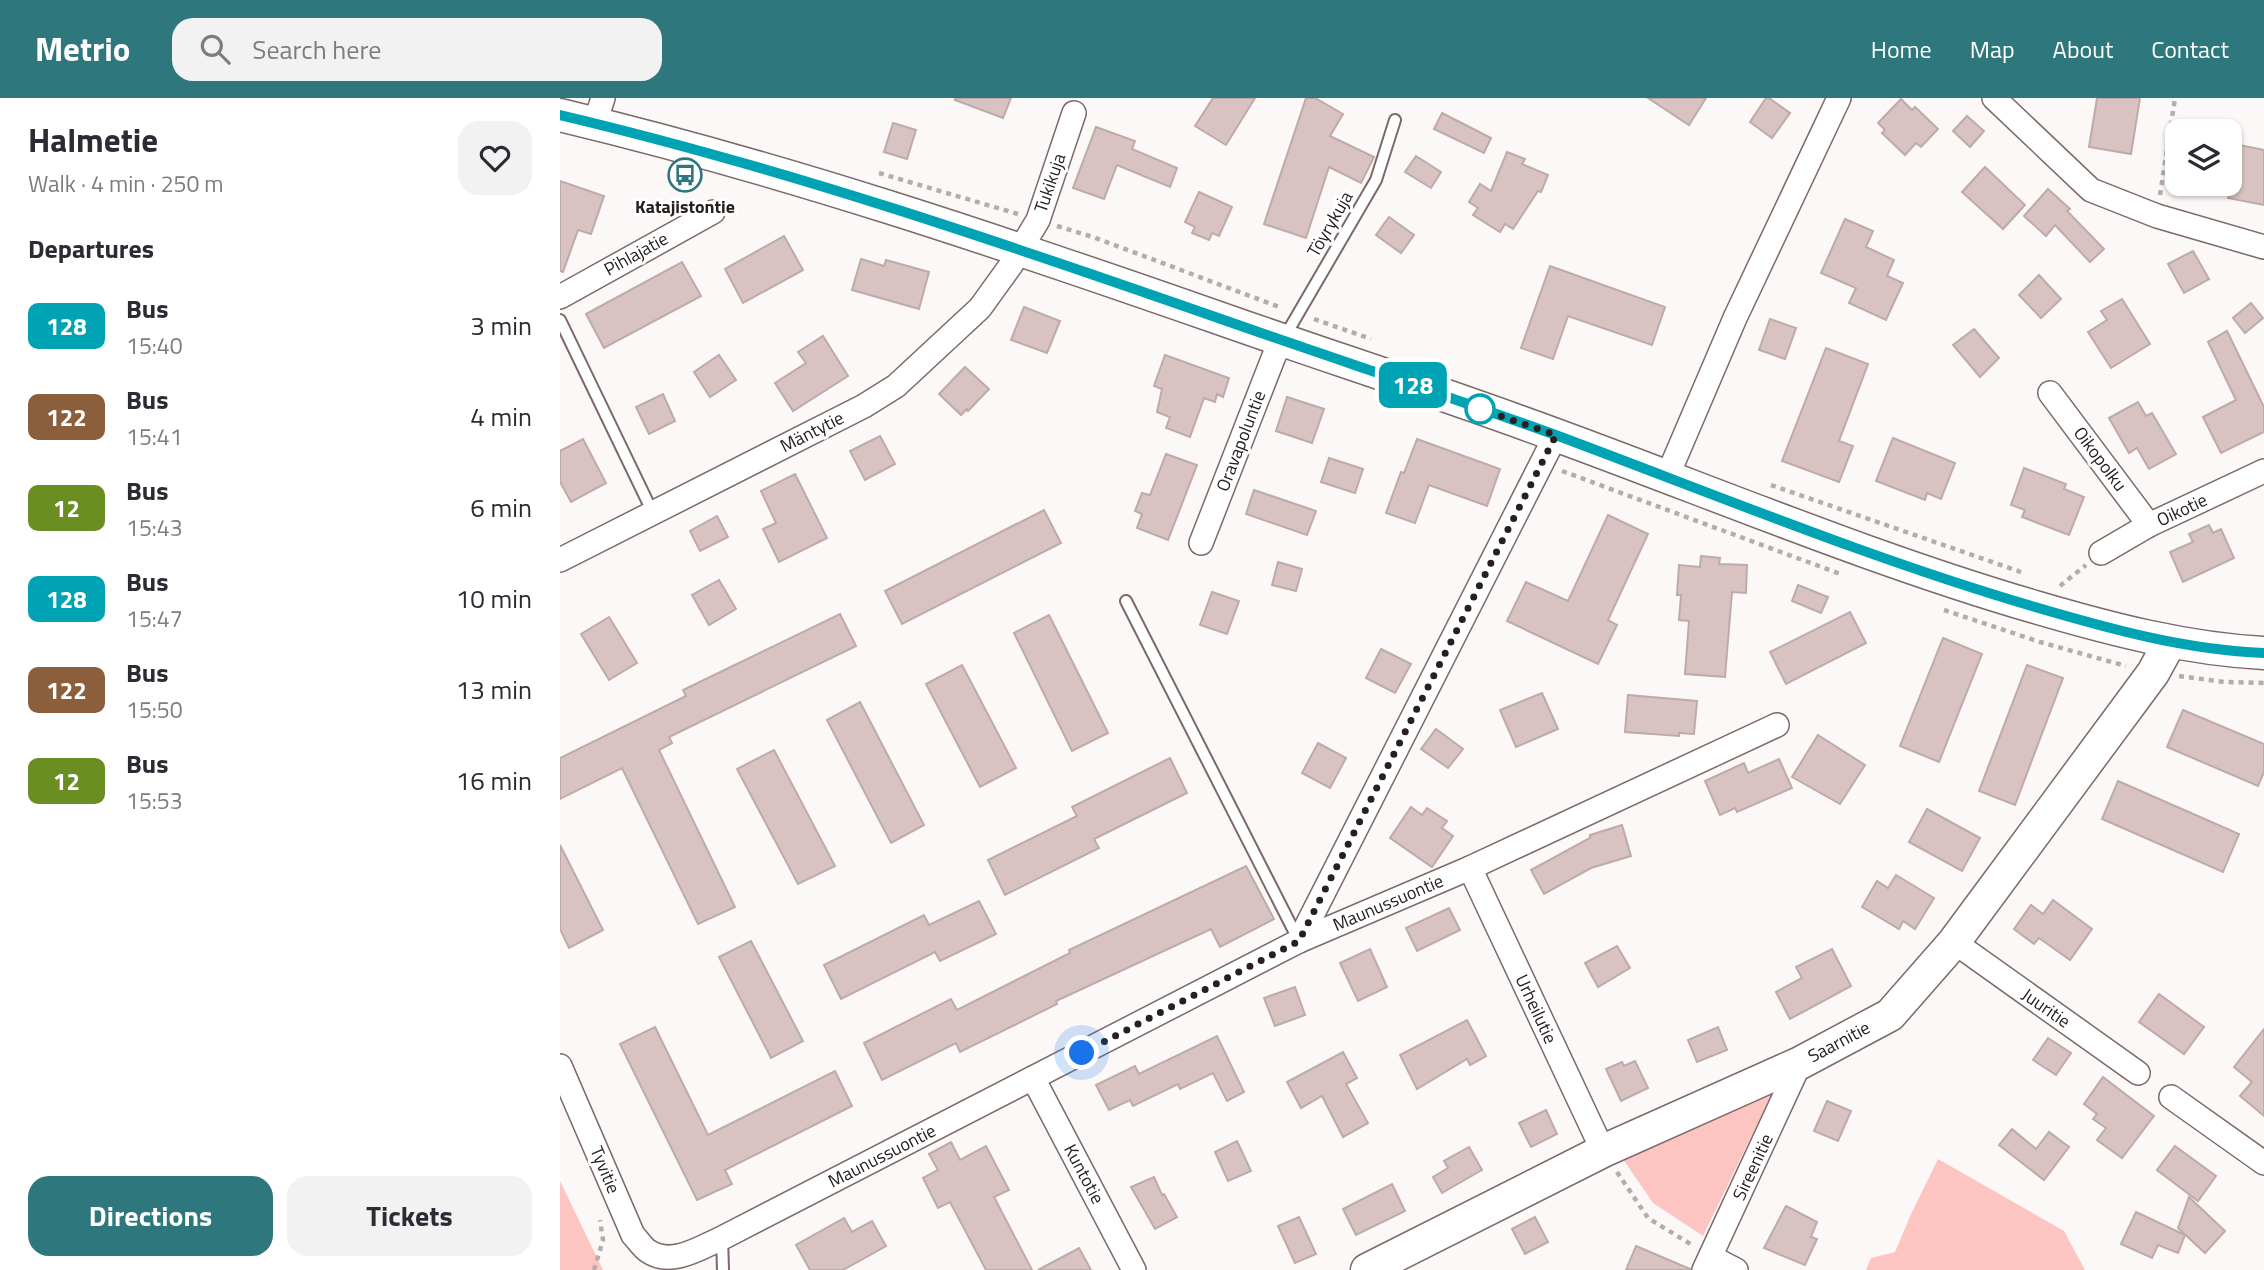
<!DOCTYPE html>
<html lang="en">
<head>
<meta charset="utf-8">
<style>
	body { margin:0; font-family:"Titillium Web",sans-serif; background:#f2f2f3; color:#2b2b33; height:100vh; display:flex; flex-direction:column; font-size:26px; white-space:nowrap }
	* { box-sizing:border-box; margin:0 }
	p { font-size:23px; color:#7c7c81 }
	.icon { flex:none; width:38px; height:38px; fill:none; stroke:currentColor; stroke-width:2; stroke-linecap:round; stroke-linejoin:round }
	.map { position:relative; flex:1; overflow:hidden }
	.side { display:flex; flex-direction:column; background:#fff; width:560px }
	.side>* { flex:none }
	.badge { padding:0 14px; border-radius:10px; font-size:24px; line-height:46px }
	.tools { position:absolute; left:1605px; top:21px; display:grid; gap:14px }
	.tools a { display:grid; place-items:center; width:77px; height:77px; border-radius:14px; background:#fff; box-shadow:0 2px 5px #0004; font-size:35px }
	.you { position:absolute; width:35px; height:35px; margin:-18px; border:5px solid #fff; border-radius:50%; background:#1a73e8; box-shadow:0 0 0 10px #1a73e833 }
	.map>.badge { position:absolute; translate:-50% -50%; box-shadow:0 0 0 4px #fff }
	h2 { padding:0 28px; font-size:26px; line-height:63px }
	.round { display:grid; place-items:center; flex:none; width:74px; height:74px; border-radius:21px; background:#f2f2f3 }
	.head { display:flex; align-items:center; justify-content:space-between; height:119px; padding:0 28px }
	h1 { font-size:33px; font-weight:700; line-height:52px }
	.primary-button { display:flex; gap:14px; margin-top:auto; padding:14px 28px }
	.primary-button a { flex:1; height:80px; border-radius:21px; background:#2e777c; color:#fff; font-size:28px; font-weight:700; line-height:80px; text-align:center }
	.primary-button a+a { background:#f2f2f3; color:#2b2b33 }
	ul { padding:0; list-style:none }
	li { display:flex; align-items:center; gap:21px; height:91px; padding:0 28px }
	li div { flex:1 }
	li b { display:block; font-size:26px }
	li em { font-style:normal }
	li .badge { min-width:77px; font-weight:700; text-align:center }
	header { display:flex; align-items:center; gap:42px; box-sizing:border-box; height:98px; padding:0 35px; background:#2e777c; color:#fff }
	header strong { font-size:33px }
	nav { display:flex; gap:38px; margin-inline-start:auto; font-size:24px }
	.search { width:490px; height:63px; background:#f2f2f3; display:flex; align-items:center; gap:18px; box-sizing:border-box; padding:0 24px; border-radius:21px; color:#7c7c81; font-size:26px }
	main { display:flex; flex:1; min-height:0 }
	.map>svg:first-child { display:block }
	.green { fill:#fdc5c2 }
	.building { fill:#d8c3c2; stroke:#beaaa8; stroke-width:2 }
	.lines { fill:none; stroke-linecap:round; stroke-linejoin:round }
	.lane-casing { stroke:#7c6968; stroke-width:14 }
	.street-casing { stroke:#7c6968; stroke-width:26 }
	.secondary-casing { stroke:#7c6968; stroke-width:35 }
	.path { stroke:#b3aead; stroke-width:4.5; stroke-dasharray:5 5; stroke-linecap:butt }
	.lane { stroke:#fff; stroke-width:10 }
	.street { stroke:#fff; stroke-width:23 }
	.secondary { stroke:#fff; stroke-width:32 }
	.line-casing { stroke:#fff; stroke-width:16 }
	.line { stroke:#00a3b4; stroke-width:10 }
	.walk { stroke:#27201f; stroke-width:7; stroke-dasharray:0 12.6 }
	.stop-dot { fill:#fff; stroke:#00a3b4; stroke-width:3.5 }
	.labels { text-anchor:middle; stroke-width:6; stroke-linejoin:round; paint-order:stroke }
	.street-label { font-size:18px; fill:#27201f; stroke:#fff }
	.poi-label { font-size:18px; font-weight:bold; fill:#27201f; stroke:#fff }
</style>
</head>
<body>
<header>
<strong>Metrio</strong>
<div class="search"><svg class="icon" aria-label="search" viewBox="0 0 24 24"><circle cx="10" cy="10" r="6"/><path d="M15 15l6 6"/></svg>Search here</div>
<nav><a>Home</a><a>Map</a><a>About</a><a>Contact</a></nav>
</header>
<main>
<section class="side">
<div class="head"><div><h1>Halmetie</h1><p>Walk · 4 min · 250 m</p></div><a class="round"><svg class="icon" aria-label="heart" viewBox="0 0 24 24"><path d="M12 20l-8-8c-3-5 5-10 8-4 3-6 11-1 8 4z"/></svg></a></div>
<h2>Departures</h2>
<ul>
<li><span class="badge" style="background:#00a3b4;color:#fff">128</span><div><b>Bus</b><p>15:40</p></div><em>3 min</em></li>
<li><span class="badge" style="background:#8b5e3c;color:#fff">122</span><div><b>Bus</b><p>15:41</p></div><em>4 min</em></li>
<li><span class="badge" style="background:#6b8e23;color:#fff">12</span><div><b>Bus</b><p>15:43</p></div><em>6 min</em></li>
<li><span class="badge" style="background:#00a3b4;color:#fff">128</span><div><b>Bus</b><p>15:47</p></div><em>10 min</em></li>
<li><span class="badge" style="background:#8b5e3c;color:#fff">122</span><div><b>Bus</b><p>15:50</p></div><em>13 min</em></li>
<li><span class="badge" style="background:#6b8e23;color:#fff">12</span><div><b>Bus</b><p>15:53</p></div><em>16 min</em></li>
</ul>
<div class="primary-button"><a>Directions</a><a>Tickets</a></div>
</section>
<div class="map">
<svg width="1704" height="1172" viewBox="0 0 1704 1172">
	<rect width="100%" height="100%" fill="#fcf8f8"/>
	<g class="green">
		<polygon points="1223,973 1143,1138 1093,1105 1061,1058"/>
		<polygon points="1378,1061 1504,1133 1525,1172 1306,1172 1311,1160 1335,1154 1352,1114"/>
		<polygon points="0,1083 43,1172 0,1172"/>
	</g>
	<g class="building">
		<polygon points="395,0 451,0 443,20 395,2"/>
		<polygon points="653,0 695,0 666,47 635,28"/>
		<polygon points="746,0 755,0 783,16 770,38 814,59 801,85 769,69 746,140 704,126"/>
		<polygon points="1088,0 1146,0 1129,27"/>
		<polygon points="1206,0 1209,0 1230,15 1212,40 1190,24"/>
		<polygon points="1537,0 1580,0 1571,56 1529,49"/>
		<polygon points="1341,1 1352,12 1355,9 1378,31 1361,49 1356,45 1345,57 1322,35 1325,32 1318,25"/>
		<polygon points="882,15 931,40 924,55 874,31"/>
		<polygon points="1407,18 1424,33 1410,49 1393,33"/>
		<polygon points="333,25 356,32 347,61 324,54"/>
		<polygon points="536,29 575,43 572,51 617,70 610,89 557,67 544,101 513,90"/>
		<polygon points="1670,45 1704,52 1704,107 1668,100 1673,75 1670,74"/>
		<polygon points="947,54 965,61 962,66 988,77 981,94 978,93 953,131 945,126 940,134 913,117 918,110 909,104 920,86 931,93"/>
		<polygon points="856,58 881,74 871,90 845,74"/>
		<polygon points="1425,69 1465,107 1443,131 1402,94"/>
		<polygon points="0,83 44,98 31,136 18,132 3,174 0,173"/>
		<polygon points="1488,91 1510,111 1507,113 1544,151 1530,164 1495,127 1486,138 1464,118"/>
		<polygon points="639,94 672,109 659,138 652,135 649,142 632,135 635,129 625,124"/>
		<polygon points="829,119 854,137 841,155 816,137"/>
		<polygon points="1285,121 1313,133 1306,149 1334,162 1327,178 1343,185 1326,222 1289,205 1296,190 1261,175"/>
		<polygon points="224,138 243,172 183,205 165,171"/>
		<polygon points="1633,153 1649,181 1624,195 1608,166"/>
		<polygon points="301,161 324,168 326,162 369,174 359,211 292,192"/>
		<polygon points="122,164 141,198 44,250 26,216"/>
		<polygon points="990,168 1105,209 1092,247 1008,218 993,261 961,250"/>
		<polygon points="1479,177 1501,201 1481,220 1459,197"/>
		<polygon points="1562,201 1590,246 1551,270 1528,234 1547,222 1541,213"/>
		<polygon points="1691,205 1703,220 1685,235 1673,220"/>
		<polygon points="464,209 500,223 487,255 451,242"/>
		<polygon points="1210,221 1236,230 1225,261 1199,252"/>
		<polygon points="1414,231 1439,260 1420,279 1393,247"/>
		<polygon points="1667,233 1704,309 1704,334 1661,355 1643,319 1676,302 1648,244"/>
		<polygon points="263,238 288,278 233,313 215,285 246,265 238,254"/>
		<polygon points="1266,250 1308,266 1279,343 1293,348 1279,384 1222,363"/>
		<polygon points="159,257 176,282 150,299 134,274"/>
		<polygon points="605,257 669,280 663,299 657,296 655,304 644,300 630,339 606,330 610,319 597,314 602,291 594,288"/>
		<polygon points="405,269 429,291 408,313 407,311 401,317 379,296"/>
		<polygon points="103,296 115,323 89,336 76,309"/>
		<polygon points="727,299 764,311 752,345 716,333"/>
		<polygon points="1578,304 1586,318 1592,315 1616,356 1589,371 1577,350 1569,355 1549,320"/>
		<polygon points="320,338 335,366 305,382 290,353"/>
		<polygon points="1333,340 1395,365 1381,401 1367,395 1365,402 1316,383"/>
		<polygon points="23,341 46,385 11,404 0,384 0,353"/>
		<polygon points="857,341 940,371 927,408 869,387 855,425 826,415 841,374 844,375"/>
		<polygon points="606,356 637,367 608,442 577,430 582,416 575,413 582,395 590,397"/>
		<polygon points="769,360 803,371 795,395 761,384"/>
		<polygon points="1464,370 1506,386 1504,391 1524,399 1509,437 1462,419 1465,412 1451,407"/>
		<polygon points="235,376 267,440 219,464 203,431 216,425 201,393"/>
		<polygon points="694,392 756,413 747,437 686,416"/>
		<polygon points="484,412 501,445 342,526 325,493"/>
		<polygon points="1048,417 1088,436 1048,522 1057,527 1038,566 947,523 966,484 1008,503"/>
		<polygon points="157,418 168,439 140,453 130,433"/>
		<polygon points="1649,427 1653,435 1661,431 1674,460 1623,484 1610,454 1633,444 1629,436"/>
		<polygon points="1141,458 1160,460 1159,466 1187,467 1186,495 1172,494 1165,579 1125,576 1129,523 1119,522 1121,497 1117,497 1119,467 1140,469"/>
		<polygon points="718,464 742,471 736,493 712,487"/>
		<polygon points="159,482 176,511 149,527 132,497"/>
		<polygon points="1238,487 1268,499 1261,515 1232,503"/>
		<polygon points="652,494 679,503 667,536 640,527"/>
		<polygon points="1290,514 1306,545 1226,586 1210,554"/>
		<polygon points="280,516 296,548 109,639 112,645 99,652 175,809 138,826 62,670 0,701 0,660 126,598 123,592"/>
		<polygon points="489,517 548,635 512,653 454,535"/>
		<polygon points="49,519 77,565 49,582 21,536"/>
		<polygon points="1383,540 1422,556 1379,664 1340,648"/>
		<polygon points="821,551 851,566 835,595 806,580"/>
		<polygon points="402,567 456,670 420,689 366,586"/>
		<polygon points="1467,567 1503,580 1455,707 1419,693"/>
		<polygon points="982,595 998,631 956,649 940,612"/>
		<polygon points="1068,597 1137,603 1134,636 1119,635 1119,638 1065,634"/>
		<polygon points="300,604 364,727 331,745 267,622"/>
		<polygon points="1623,612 1704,646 1704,674 1698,688 1607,649"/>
		<polygon points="876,631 903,651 888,670 861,651"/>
		<polygon points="1258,637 1305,667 1280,706 1232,679"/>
		<polygon points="758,645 786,660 770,690 742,675"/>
		<polygon points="214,652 275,768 238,786 177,671"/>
		<polygon points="610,660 627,695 534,741 539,750 445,797 428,762 517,718 512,709"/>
		<polygon points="1219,661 1232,690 1177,714 1175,710 1160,717 1145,683 1184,665 1188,675"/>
		<polygon points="1558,683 1679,736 1663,774 1542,721"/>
		<polygon points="851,709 862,717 867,710 887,723 882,730 893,738 872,769 830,740"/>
		<polygon points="1367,711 1420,740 1402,773 1349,744"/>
		<polygon points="1062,727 1071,758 1031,770 984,796 971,772 1030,740 1030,737"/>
		<polygon points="0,747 43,832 9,850 0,831"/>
		<polygon points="686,768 714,821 660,849 651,831 496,903 497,906 400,954 396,945 322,982 304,945 391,901 397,912 510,855 509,852"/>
		<polygon points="1336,777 1374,800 1355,831 1343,823 1339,831 1302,809 1317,783 1328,790"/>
		<polygon points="1493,802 1532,831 1510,862 1479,840 1474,846 1454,831 1471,807 1483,816"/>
		<polygon points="419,803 436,836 380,863 375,854 281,901 264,867 364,817 369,827"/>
		<polygon points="889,810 900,832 857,853 846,830"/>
		<polygon points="191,843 243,943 211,960 159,859"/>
		<polygon points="1057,848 1070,870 1038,889 1025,865"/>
		<polygon points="810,851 827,889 798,903 780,865"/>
		<polygon points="1272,851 1291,888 1230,921 1216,894 1242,880 1236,869"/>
		<polygon points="735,889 745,917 715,928 704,900"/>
		<polygon points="1599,896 1644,929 1624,956 1579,924"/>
		<polygon points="907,922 926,958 910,967 907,961 857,991 840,957"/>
		<polygon points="95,929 148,1037 275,973 292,1008 165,1072 172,1086 137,1102 60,946"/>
		<polygon points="1158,929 1167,952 1137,964 1128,942"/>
		<polygon points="1704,931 1704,1018 1680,998 1692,984 1674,969"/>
		<polygon points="657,938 684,994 667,1003 653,975 620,991 618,986 573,1008 570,1002 549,1012 536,987 575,968 579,976"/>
		<polygon points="1488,940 1511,955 1496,977 1473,962"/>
		<polygon points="783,954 797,980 786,986 808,1025 783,1039 762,998 741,1010 727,984"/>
		<polygon points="1075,963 1088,990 1061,1003 1046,971 1062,964 1064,968"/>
		<polygon points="1543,979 1594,1018 1562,1060 1537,1042 1546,1030 1533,1021 1537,1016 1524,1006"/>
		<polygon points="1267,1003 1291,1013 1278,1043 1254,1033"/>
		<polygon points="986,1012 997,1036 971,1049 959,1025"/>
		<polygon points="1452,1031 1476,1051 1489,1034 1509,1049 1484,1082 1439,1047"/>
		<polygon points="677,1043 691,1073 668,1083 655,1054"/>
		<polygon points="391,1044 400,1062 426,1048 449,1092 434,1099 472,1172 426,1172 390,1104 378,1110 363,1080 378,1072 369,1056"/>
		<polygon points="1615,1048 1656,1078 1638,1103 1597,1072"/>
		<polygon points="909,1049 922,1072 882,1095 873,1079 888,1070 884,1063"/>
		<polygon points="594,1079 602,1097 604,1096 617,1119 595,1131 571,1089"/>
		<polygon points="832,1086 845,1113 796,1137 783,1111"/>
		<polygon points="1629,1099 1665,1133 1645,1155 1618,1130"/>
		<polygon points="1226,1108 1257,1124 1251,1139 1257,1141 1245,1167 1204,1150"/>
		<polygon points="1576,1114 1625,1137 1618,1155 1598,1147 1592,1160 1561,1146"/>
		<polygon points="739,1119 756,1156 735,1165 718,1128"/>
		<polygon points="975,1119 988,1144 965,1156 952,1131"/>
		<polygon points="284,1120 292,1134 312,1123 326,1148 283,1172 250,1172 236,1147"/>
		<polygon points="1076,1148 1130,1171 1130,1172 1066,1172"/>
		<polygon points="519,1150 531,1172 478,1172"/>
	</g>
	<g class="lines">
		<defs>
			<g id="lane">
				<polyline points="0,222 93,415"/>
				<polyline points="724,240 816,82 835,22"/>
				<polyline points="566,503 738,841"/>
				<polyline points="162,1140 163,1172"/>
			</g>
			<g id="street">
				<polyline points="1434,0 1531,92 1597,118 1704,149"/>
				<polyline points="35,25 43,0"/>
				<polyline points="0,199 153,114"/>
				<polyline points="1490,295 1589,427"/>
				<polyline points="1107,379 1175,220 1279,0"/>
				<polyline points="641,445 714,258 722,242"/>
				<polyline points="1541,455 1589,427 1704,373"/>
				<polyline points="0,462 304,308 336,288 420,210 451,167 478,122 514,15"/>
				<polyline points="910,770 1043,1053"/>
				<polyline points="739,843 996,337"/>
				<polyline points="1394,844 1578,975"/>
				<path d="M0 968 73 1137C78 1142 83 1150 88 1153 111 1169 140 1150 162 1140L739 843 910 770 1217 627"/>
				<polyline points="473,980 574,1172"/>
				<polyline points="1611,999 1704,1065"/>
				<polyline points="1151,1159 1176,1172"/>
				<polyline points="1144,1172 1240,965"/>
			</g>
			<g id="secondary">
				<path d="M0 17C222 70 438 143 653 218 769 259 886 296 1001 339 1159 397 1314 462 1475 509 1550 531 1626 551 1704 555"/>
				<polyline points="807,1172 1043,1053 1240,965 1330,917 1394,844 1593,575 1610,544"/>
			</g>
		</defs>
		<use href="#lane" class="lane-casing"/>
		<use href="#street" class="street-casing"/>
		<use href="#secondary" class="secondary-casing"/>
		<g class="path">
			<polyline points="319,75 458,116"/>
			<polyline points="1600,97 1615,0"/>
			<polyline points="497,128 533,139 722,210"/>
			<polyline points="754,221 811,241"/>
			<polyline points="1002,373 1283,477"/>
			<polyline points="1211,387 1461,474"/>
			<polyline points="1500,488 1526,467"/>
			<polyline points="1384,512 1480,544 1566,568"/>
			<polyline points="1619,578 1664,584 1704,585"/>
			<polyline points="1057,1074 1088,1120 1132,1147"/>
			<polyline points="34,1172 43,1142 40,1122"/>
		</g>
		<use href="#lane" class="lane"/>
		<use href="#street" class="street"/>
		<use href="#secondary" class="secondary"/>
	</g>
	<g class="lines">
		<defs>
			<path id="line" d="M0 17C225 70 443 145 661 221 775 261 889 298 1001 339 1159 398 1314 462 1475 509 1550 531 1626 552 1704 555"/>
		</defs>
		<use href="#line" class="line-casing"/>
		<use href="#line" class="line"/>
		<polyline class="walk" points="522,955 739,843 996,337 920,311"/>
	</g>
	<defs>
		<symbol id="bus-ring" viewBox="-11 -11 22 22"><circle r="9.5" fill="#fff" stroke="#2e777c" stroke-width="1.5"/><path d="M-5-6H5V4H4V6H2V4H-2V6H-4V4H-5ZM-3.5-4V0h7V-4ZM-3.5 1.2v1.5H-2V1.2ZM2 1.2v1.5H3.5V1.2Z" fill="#2e777c"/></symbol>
	</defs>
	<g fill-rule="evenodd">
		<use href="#bus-ring" x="106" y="58" width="38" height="38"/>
	</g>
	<circle class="stop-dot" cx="920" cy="311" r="14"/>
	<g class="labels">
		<g class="street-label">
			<text transform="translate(490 85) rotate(-71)" y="6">Tukikuja</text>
			<text transform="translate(770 126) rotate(-60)" y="6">Töyrykuja</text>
			<text transform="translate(76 156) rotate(-29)" y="6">Pihlajatie</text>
			<text transform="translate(252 334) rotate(-27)" y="6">Mäntytie</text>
			<text transform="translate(681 343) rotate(-69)" y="6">Oravapoluntie</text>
			<text transform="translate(1540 361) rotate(53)" y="6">Oikopolku</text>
			<text transform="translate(1622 412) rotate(-25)" y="6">Oikotie</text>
			<text transform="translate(828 805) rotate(-23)" y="6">Maunussuontie</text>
			<text transform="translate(1486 910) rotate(35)" y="6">Juuritie</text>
			<text transform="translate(976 911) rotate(65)" y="6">Urheilutie</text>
			<text transform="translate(1279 944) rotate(-28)" y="6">Saarnitie</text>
			<text transform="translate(322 1058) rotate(-27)" y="6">Maunussuontie</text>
			<text transform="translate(1193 1069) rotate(-65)" y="6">Sireenitie</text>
			<text transform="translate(45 1072) rotate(67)" y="6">Tyvitie</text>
			<text transform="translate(524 1076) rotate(62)" y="6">Kuntotie</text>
		</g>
		<g class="poi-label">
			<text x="125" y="115">Katajistontie</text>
		</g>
	</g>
</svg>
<div class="tools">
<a><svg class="icon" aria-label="layers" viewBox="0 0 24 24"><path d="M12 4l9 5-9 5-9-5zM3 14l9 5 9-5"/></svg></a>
</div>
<div class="you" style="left:522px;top:955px"></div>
<b class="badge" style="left:853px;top:287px;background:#00a3b4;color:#fff">128</b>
</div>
</main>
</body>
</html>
